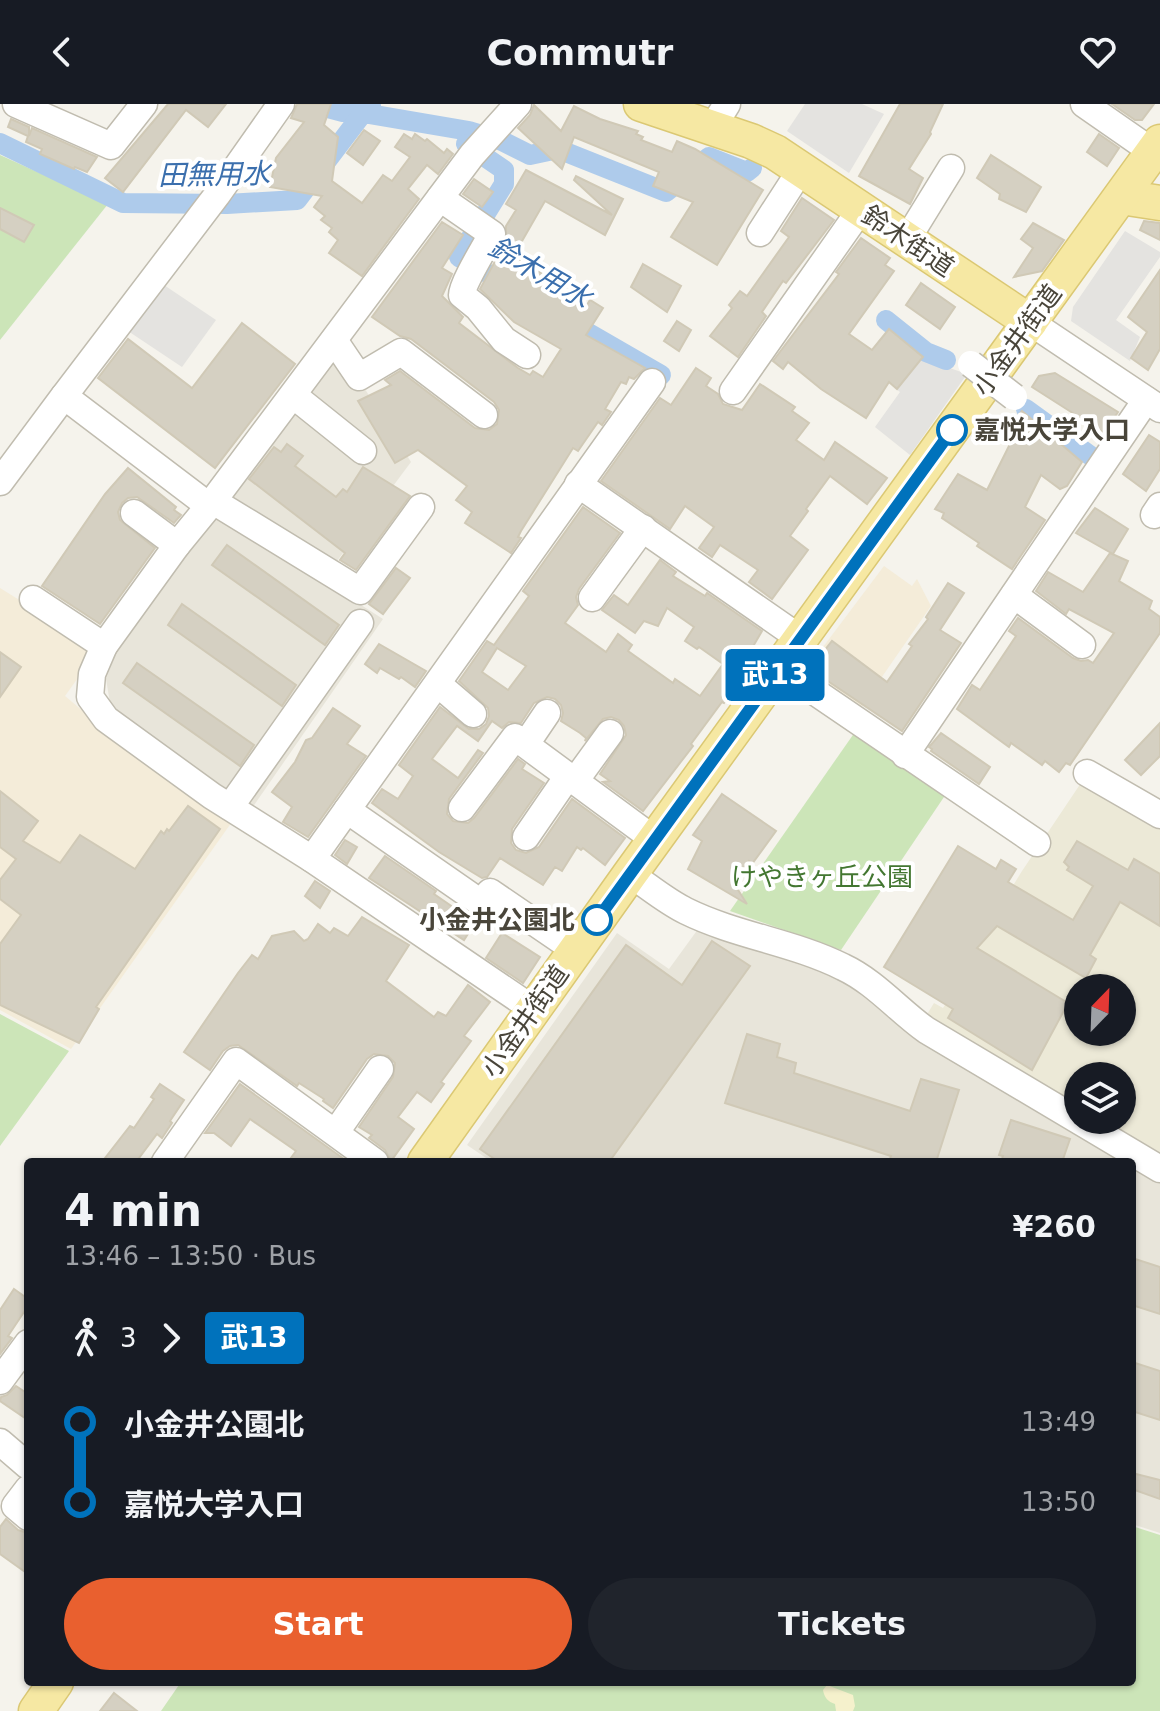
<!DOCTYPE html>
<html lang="en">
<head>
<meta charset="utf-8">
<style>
	body { margin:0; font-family:"DejaVu Sans","Noto Sans JP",sans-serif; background:#20242c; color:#f1f3f6; height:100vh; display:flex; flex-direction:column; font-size:30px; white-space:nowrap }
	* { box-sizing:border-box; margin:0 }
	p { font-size:26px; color:#9ea1a6 }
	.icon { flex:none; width:44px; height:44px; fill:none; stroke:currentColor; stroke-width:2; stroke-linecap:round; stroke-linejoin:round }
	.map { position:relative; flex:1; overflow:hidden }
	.details { position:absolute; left:24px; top:1054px; width:1112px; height:528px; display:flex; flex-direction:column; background:#171b24; border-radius:8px; box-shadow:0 2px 6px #0004 }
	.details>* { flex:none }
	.badge { padding:0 16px; border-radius:6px; font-size:28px; line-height:52px }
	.needle { width:52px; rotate:23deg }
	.buttons { position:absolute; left:1064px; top:870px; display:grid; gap:16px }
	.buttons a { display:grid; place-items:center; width:72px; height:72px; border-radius:50%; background:#171b24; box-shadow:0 2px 6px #0004; font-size:40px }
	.map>.badge { position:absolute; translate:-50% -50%; box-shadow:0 0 0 4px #fff }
	.legs { display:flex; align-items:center; gap:12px; height:88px; padding:0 40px; font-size:26px }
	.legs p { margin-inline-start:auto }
	.head { display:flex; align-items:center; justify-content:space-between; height:136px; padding:0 40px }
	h1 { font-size:44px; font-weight:700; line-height:60px }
	.action { display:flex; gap:16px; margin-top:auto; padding:16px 40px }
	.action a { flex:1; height:92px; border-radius:48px; background:#e9602f; color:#fff; font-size:32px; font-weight:700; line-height:92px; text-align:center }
	.action a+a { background:#20242c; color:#f1f3f6 }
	ul { padding:0 40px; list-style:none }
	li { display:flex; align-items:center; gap:28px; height:80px; font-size:30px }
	li i { display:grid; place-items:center; width:12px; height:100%; margin:0 10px; background:currentColor }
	li i::after { content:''; width:20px; height:20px; margin:-10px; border:6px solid; border-radius:50%; background:#171b24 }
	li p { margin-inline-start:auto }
	li:first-child i { background:linear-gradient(#0000 50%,currentColor 0) }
	li:last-child i { background:linear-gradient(currentColor 50%,#0000 0) }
	header { display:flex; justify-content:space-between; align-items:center; height:104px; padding:0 40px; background:#171b24; font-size:36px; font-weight:700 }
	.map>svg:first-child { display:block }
	.residential { fill:#e8e5da }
	.commercial { fill:#f4ecd9 }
	.education { fill:#ece9d7; fill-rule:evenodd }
	.green { fill:#cce5b8 }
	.sand { fill:#f5f1cc }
	.parking { fill:#e4e3e0 }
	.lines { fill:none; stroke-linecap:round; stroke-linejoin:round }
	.canal { stroke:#aecbeb; stroke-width:20 }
	.building { fill:#d5d0c2; stroke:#d0c9b6; stroke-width:2; fill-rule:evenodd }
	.minor-casing { stroke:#c0bcaf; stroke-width:29 }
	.major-casing { stroke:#dbc873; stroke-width:37 }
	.minor { stroke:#fff; stroke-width:26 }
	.major { stroke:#f6e8a3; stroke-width:34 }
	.minor-bridge-casing { stroke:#c0bcaf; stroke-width:29; stroke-linecap:butt }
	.minor-bridge { stroke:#fff; stroke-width:26 }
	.line-1-casing { stroke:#fff; stroke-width:18 }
	.line-1 { stroke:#0072bc; stroke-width:12 }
	.stop-1-dot { fill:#fff; stroke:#0072bc; stroke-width:4 }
	.labels { text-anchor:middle; stroke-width:8; stroke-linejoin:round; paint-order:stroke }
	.street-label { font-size:26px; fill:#49453a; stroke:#fff }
	.stop-label { font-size:26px; font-weight:bold; fill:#49453a; stroke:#fff; text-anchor:start }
	.park-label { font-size:26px; fill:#437731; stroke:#fff }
	.water-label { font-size:28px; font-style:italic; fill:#3b6fad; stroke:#fff }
</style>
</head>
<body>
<header><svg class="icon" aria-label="back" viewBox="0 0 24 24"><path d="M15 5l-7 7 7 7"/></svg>Commutr<svg class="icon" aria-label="heart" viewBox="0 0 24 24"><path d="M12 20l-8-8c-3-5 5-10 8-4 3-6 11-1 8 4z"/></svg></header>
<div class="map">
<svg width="1160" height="1607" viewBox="0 0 1160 1607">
	<rect width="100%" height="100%" fill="#f5f3ec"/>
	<g class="residential">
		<polygon points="334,236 411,358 331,465 232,399 229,390"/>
		<polygon points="214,407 383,515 250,707 119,612 110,599 106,575 117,546"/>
		<polygon points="701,821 828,863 1160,1072 1160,1429 1132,1420 1132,1058 492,1058 467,1041 617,829 669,865"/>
	</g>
	<g class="commercial">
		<polygon points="884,462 912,482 917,475 931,502 859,606 805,567"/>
		<polygon points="0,484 92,541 85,564 65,592 104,625 234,715 71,945 0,906"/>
	</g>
	<path class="education" d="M1091 664 1160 706V1051L1101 1016H1122V972H1078V1002L926 912 934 899 943 904 954 887 950 884 1022 767ZM1078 884H1122V928H1078Z"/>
	<g class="green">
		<polygon points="0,51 108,100 0,236"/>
		<polygon points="855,628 946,690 841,846 730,807"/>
		<polygon points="0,910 69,947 0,1042"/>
		<polygon points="1132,1422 1160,1431 1160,1607 161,1607 181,1578 1132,1578"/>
	</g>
	<path class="sand" d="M827 1581 853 1591 855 1602 853 1607H836L835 1600C828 1598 824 1593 823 1586Z"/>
	<g class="parking">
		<polygon points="805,0 862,0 884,10 849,69 787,27"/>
		<polygon points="1125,127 1160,148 1160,153 1116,216 1140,233 1130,257 1071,217 1073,203"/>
		<polygon points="161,179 216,216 182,263 125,225"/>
		<polygon points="918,253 967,270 910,351 875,323 900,288 895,284"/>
	</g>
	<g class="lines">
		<g class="canal">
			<polyline points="313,0 343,8 371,2"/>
			<polyline points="0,39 123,99 227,100 297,96 363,9 469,27 502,37 530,51 558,45 666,88 709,53 747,68 752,64"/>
			<polyline points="466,40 504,66 504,80 459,153 485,168"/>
			<polyline points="564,215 661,271"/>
			<polyline points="886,216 926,248 946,256"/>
			<polyline points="1026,305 1095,355"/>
		</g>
	</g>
	<g class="building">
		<polygon points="168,0 226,0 208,23 186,6 123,88 105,74"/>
		<polygon points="297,0 331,0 324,21 338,33 332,77 362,99 383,71 392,77 410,53 395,43 404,30 412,35 415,30 425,37 427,35 444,49 447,45 453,50 438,70 427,61 408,85 419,95 362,172 329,149 338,136 329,128 332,124 321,116 325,112 314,103 322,92 270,83 276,54 304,18 291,14"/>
		<polygon points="900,0 943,0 930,28 931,30 909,65 923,74 910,100 859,72"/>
		<polygon points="1112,0 1154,0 1142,16 1135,16"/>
		<polygon points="534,1 561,27 574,2 600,15 638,27 636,30 643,33 641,36 672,48 677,37 695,45 763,86 717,161 671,133 693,98 653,82 659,68 574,33 562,65 518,24 530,11"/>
		<polygon points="11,15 29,23 29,32 32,24 97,53 87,68 75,63 74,65 40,50 42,45 26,38 28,32 8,23"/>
		<polygon points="364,26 380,37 363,61 347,49"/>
		<polygon points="1099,30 1119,44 1107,62 1087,48"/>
		<polygon points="991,51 1041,83 1026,108 999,95 1000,90 977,74"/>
		<polygon points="526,66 612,111 574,76 576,72 623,95 605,131 545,97 514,151 543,170 541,172 587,201 590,196 603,204 586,231 645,264 634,275 629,273 626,280 621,278 605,305 611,308 602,321 598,318 578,347 573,344 521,427 518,433 521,434 511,449 465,419 472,408 456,396 467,382 418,346 395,359 358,297 391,281 385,276 400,267 475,324 489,326 497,320 499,306 494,298 411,235 400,232 372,213 442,118 463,131 442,164 452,170 442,192 463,213 459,219 518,264 530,271 533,267 543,273 561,245 514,218 480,185 506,137 506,122 516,106 506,100"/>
		<polygon points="474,75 493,88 482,103 463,90"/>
		<polygon points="802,94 834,116 786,179 783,177 762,208 766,212 738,253 710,232 732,204 729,201 740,187 747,192 789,133 781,127"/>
		<polygon points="0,104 34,121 24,138 0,125"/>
		<polygon points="1144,117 1160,119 1160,136 1140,126"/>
		<polygon points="1033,119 1064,136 1042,167 1014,173 1033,144 1021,135"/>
		<polygon points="861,134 890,154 885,161 894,167 849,230 872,246 889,225 923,253 897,285 889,278 866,314 821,285 788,258 783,265 773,257 839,170 836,168"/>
		<polygon points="643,160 681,182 667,208 631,183"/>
		<polygon points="1160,166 1160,245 1148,266 1131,254 1147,228 1128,213"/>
		<polygon points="921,179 955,203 940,225 906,201"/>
		<polygon points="677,217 691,226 679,247 664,237"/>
		<polygon points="242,219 295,260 215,364 98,274 128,235 192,284"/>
		<polygon points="696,264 711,274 706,282 718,290 723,300 742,306 760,280 795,303 792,307 809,319 796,336 824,356 835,338 887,374 867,400 830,372 806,405 808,407 790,432 808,446 772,495 749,478 758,466 720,441 712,453 699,444 714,423 685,402 670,425 601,377 660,294 671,301"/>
		<polygon points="1055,269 1118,308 1104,329 1032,283 1039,272"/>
		<polygon points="1022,307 1082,358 1067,382 1060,385 1041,371 1025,403 1045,416 1012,465 977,442 979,439 942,414 944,409 935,405 958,370 987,386 1012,336 1004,329"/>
		<polygon points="1149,331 1160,338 1160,365 1146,387 1123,370"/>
		<polygon points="287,340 303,352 295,362 336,393 343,385 347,388 363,363 410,392 356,466 340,456 345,449 249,375 274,343 281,348"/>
		<polygon points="128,364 176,403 174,406 181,411 174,419 137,393 128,394 122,399 118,408 120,416 155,444 100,520 42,482 105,390"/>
		<path d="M583 403 620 429 579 485 576 493 578 501 565 519 606 548 618 530 632 541 628 547 673 579 675 575 700 592 723 560 699 543 697 545 685 537 694 523 667 504 658 522 644 517 635 529 602 506 614 491 628 501 660 456 676 468 673 472 705 492 707 489 762 527 748 551 755 557 724 599 722 598 691 640 693 642 643 707 603 678 610 677 600 670 626 631 624 622 619 616 611 613 603 615 585 637 586 634 580 629 561 617 563 609 561 601 555 595 547 593 534 599 521 619 509 618 502 624 492 617 478 637 457 622 432 655 458 674 478 646 483 649 449 695 447 710 453 717 468 719 474 714 518 655 525 660 522 665 544 679 512 725 511 739 516 746 526 749 539 743 572 695 625 734 605 761 583 744 581 746 577 743 562 767 555 763 543 781 500 754 487 773 482 774 439 748 372 699 382 685 398 695 413 672 399 661 440 603 469 625H479L486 620 489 612 488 604 459 577 487 537 494 541 529 492 523 487ZM497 544 526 562 508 586 482 568Z"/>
		<polygon points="1095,404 1128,425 1113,450 1076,429"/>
		<polygon points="227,441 339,521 325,541 212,461"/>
		<polygon points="1110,449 1128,457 1119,477 1152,497 1149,505 1160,513 1160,529 1070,661 1066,659 1059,668 1045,657 1042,661 1011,639 1009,643 957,605 972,581 980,586 1016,532 1009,527 1018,514 1073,554 1081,557 1088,556 1093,559 1114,529 1069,505 1066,510 1036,487 1048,468 1083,488"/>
		<polygon points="396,464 410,474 383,510 369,500"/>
		<polygon points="948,479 964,489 940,526 961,539 902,627 810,565 832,537 887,578 912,542 909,540 928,515 926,513"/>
		<polygon points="182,500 296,581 282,602 168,521"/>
		<polygon points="379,540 426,567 415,583 401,573 399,575 380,564 377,569 365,560"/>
		<polygon points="0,548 21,563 0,593"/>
		<polygon points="137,559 254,641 240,662 123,579"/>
		<polygon points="333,604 360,622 347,640 366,652 308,733 283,718 292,703 272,688 295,658 306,636 312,634"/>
		<polygon points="1160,619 1160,652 1141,671 1125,656"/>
		<polygon points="941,629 990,663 979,680 931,647 932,645 929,643"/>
		<polygon points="0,687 38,717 23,737 60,759 80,731 135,765 161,727 164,730 167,725 169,727 188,702 220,725 96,903 99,905 79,939 0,901 0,840 21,811 0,795 0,776 16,755 0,743"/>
		<polygon points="722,690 776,727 752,760 749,757 733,778 747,800 688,765 702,737 693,731"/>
		<polygon points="345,736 357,743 347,760 335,751"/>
		<polygon points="1077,737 1128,766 1134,755 1160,770 1160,822 1120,798 1090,851 1096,855 1086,874 997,822 977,844 1068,899 1032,966 948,914 953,905 884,863 958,742 996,765 1001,756 1016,765 1008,778 1073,816 1093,782 1067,766 1069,763 1064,758"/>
		<polygon points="385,752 436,787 434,790 463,810 464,807 478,814 464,836 369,774"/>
		<polygon points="315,777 330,787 320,804 305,792"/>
		<polygon points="362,813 409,841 386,877 434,913 438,908 446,912 468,881 490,898 464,932 471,937 441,978 444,980 431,998 417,988 398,1013 414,1025 391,1057 385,1046 369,1034 372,1031 359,1023 393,973 395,959 388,952 374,950 367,955 333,1004 323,997 324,995 299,979 297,982 238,941 230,942 223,947 210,966 184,948 238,869 252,851 258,855 272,832 294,827 304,837 308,835 318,820 330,829 334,824 348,832"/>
		<polygon points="502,829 540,853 523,879 486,854"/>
		<polygon points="712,837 750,862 609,1058 499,1058 480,1045 626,841 682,881"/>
		<polygon points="747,930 780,940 777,953 796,959 794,969 910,1007 921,975 959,986 936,1058 889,1058 891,1052 725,999"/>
		<polygon points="160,980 184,996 170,1017 172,1019 162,1034 157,1030 136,1058 102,1058 130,1022 134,1024 154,995 151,993"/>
		<polygon points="240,980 348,1058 288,1058 296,1047 250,1015 231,1042 214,1029 205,1029"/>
		<polygon points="1011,1016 1070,1035 1062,1058 1001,1058 1003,1052 999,1051"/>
		<polygon points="1132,1154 1160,1163 1160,1210 1132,1201"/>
		<polygon points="14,1185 28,1195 28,1202 8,1232 12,1234 0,1250 0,1206"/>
		<polygon points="1132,1258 1160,1267 1160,1316 1132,1307"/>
		<polygon points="16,1282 28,1290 28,1316 0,1297 1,1293 7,1291"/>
		<polygon points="1132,1369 1160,1376 1160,1395 1132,1385"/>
		<polygon points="6,1415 18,1426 28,1429 28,1470 0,1450 0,1423"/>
		<polygon points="114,1589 137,1607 100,1607"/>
	</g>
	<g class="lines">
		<defs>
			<g id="minor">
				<polyline points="16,0 111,42 144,0"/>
				<polyline points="518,0 472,51 213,397 177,441 104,542 92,570 90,593 106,615 212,692 312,755 533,905"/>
				<polyline points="1084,0 1153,48"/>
				<polyline points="712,24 727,0"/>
				<path d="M440 94 492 130C485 143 462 180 462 191L478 204 504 236 527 251"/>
				<polyline points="760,129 802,64"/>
				<polyline points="906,137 951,64"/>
				<polyline points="1030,218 1160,305"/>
				<polyline points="334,236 359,273 401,248 484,311"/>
				<polyline points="733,287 861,105"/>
				<polyline points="293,291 363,347"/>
				<polyline points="0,378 64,292"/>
				<polyline points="578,380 801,535"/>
				<polyline points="213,397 360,487 421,403"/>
				<polyline points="209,402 64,292 217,91 281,0"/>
				<polyline points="134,409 177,441"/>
				<polyline points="1154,411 1160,402"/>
				<polyline points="1014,491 1082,541"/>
				<polyline points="592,494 643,424"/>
				<polyline points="33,495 104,542"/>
				<polyline points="780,564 1037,739"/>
				<polyline points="438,580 473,610"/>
				<polyline points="526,640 547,609"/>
				<polyline points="905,651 1146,296"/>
				<polyline points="1087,669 1160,711"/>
				<polyline points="575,677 610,629"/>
				<polyline points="230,703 360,519"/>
				<polyline points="462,704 515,633 655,736"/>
				<polyline points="347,706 481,799 490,788 575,846"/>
				<polyline points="526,733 568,672"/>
				<polyline points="312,755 652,278"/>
				<path d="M630 770C648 782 667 798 686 807 737 832 793 838 843 863 875 878 898 906 926 926L1160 1065"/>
				<polyline points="336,1028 380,965"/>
				<polyline points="165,1058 236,957 375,1058"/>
				<polyline points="0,1277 28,1239"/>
				<polyline points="0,1338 28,1362"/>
				<polyline points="28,1385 15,1402 28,1413"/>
			</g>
			<g id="major">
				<polyline points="641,0 751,37 775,48 1030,218"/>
				<polyline points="1121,93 1160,99"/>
				<polyline points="425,1058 630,770 1160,38"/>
				<polyline points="36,1607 56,1578"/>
			</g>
		</defs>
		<use href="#minor" class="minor-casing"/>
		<use href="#major" class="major-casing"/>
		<use href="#minor" class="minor"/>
		<use href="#major" class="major"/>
		<defs>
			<polyline id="minor-bridge" points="971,260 1014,293"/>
		</defs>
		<use href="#minor-bridge" class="minor-bridge-casing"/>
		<use href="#minor-bridge" class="minor-bridge"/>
	</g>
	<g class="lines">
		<defs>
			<polyline id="line-1" points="597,816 952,326"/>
		</defs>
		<use href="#line-1" class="line-1-casing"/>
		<use href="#line-1" class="line-1"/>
	</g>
	<g class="stop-1-dot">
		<circle cx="952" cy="326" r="14"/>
		<circle cx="597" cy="816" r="14"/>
	</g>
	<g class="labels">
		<g class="street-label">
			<text transform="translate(908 137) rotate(34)" y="9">鈴木街道</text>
			<text transform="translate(1017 236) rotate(-54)" y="9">小金井街道</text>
			<text transform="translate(525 917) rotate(-55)" y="9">小金井街道</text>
		</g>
		<g class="stop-label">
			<text x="974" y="335">嘉悦大学入口</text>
			<text x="575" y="825" text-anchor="end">小金井公園北</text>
		</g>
		<g class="park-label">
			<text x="822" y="782">けやきヶ丘公園</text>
		</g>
		<g class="water-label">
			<text transform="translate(214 70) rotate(-1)" y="10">田無用水</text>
			<text transform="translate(540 168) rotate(30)" y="10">鈴木用水</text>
		</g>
	</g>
</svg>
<div class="buttons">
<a><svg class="needle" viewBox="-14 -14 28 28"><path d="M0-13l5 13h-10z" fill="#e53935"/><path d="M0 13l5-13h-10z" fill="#9ea1a6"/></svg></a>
<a><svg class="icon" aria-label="layers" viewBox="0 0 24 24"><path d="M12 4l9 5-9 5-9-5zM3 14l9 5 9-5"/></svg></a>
</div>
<b class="badge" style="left:775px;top:571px;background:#0072bc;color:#fff">武13</b>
<section class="details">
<div class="head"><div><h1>4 min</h1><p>13:46 – 13:50 · Bus</p></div><b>¥260</b></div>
<div class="legs"><svg class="icon" aria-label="walk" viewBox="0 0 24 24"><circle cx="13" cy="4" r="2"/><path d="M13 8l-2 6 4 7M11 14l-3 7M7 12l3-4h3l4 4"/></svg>3<svg class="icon" aria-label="forward" viewBox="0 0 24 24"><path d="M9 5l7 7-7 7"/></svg><b class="badge" style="background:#0072bc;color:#fff">武13</b></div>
<ul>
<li><i style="color:#0072bc"></i><b>小金井公園北</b><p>13:49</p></li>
<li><i style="color:#0072bc"></i><b>嘉悦大学入口</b><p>13:50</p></li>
</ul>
<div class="action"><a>Start</a><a>Tickets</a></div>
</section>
</div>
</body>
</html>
